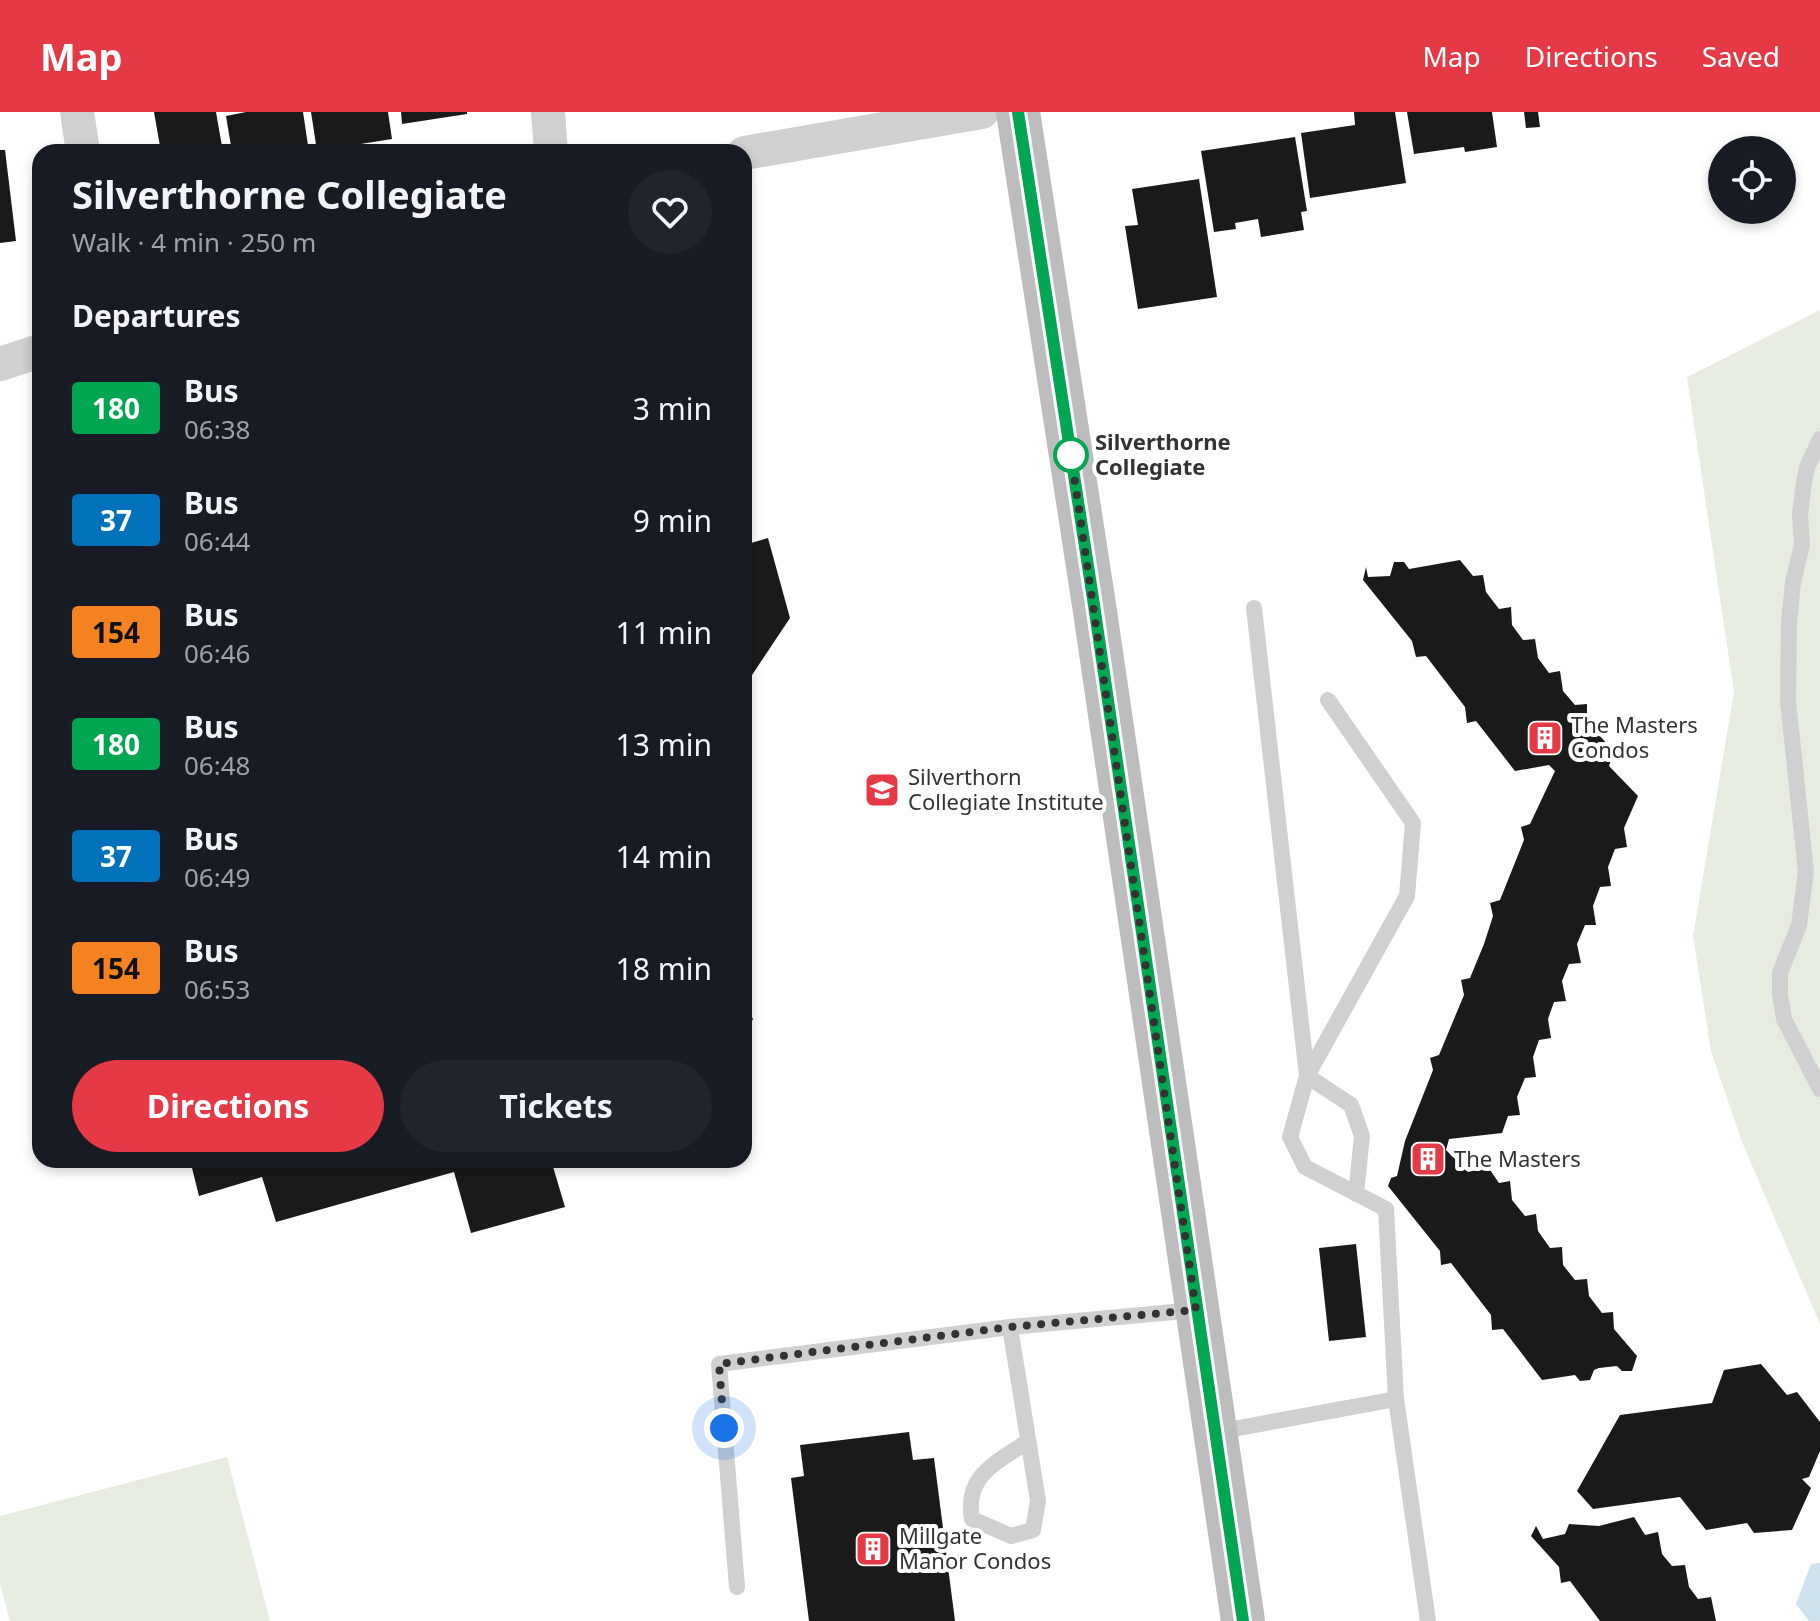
<!DOCTYPE html>
<html lang="en">
<head>
<meta charset="utf-8">
<style>
	body { margin:0; font-family:"Noto Sans",sans-serif; background:#20242c; color:#f1f3f6; height:100vh; display:flex; flex-direction:column; font-size:30px; white-space:nowrap }
	* { box-sizing:border-box; margin:0 }
	p { font-size:26px; color:#9ea1a6 }
	.icon { flex:none; width:44px; height:44px; fill:none; stroke:currentColor; stroke-width:2; stroke-linecap:round; stroke-linejoin:round }
	.map { position:relative; flex:1; overflow:hidden }
	.panel { position:absolute; left:32px; top:32px; width:720px; height:1024px; display:flex; flex-direction:column; background:#171b24; border-radius:24px; box-shadow:0 4px 12px #0003 }
	.panel>* { flex:none }
	.badge { padding:0 16px; border-radius:6px; font-size:28px; line-height:52px }
	.controls { position:absolute; left:1708px; top:24px; display:grid; gap:16px }
	.controls a { display:grid; place-items:center; width:88px; height:88px; border-radius:50%; background:#171b24; box-shadow:0 4px 12px #0003; font-size:40px }
	.you { position:absolute; width:40px; height:40px; margin:-20px; border:6px solid #fff; border-radius:50%; background:#1a73e8; box-shadow:0 0 0 12px #1a73e833 }
	.map>.badge { position:absolute; translate:-50% -50%; box-shadow:0 0 0 4px #fff }
	h2 { padding:0 40px; font-size:30px; line-height:72px }
	.round { display:grid; place-items:center; flex:none; width:84px; height:84px; border-radius:42px; background:#20242c }
	.head { display:flex; align-items:center; justify-content:space-between; height:136px; padding:0 40px }
	h1 { font-size:38px; font-weight:700; line-height:60px }
	.primary-button { display:flex; gap:16px; margin-top:auto; padding:16px 40px }
	.primary-button a { flex:1; height:92px; border-radius:48px; background:#e63946; color:#fff; font-size:32px; font-weight:700; line-height:92px; text-align:center }
	.primary-button a+a { background:#20242c; color:#f1f3f6 }
	ul { padding:0; list-style:none }
	li { display:flex; align-items:center; gap:24px; height:112px; padding:0 40px }
	li div { flex:1 }
	li b { display:block; font-size:30px }
	li em { font-style:normal }
	li .badge { min-width:88px; font-weight:700; text-align:center }
	header { display:flex; align-items:center; gap:48px; box-sizing:border-box; height:112px; padding:0 40px; background:#e63946; color:#fff }
	header strong { font-size:38px }
	nav { display:flex; gap:44px; margin-inline-start:auto; font-size:28px }
	.map>svg:first-child { display:block }
	.green { fill:#e6ecdf }
	.water { fill:#cfe2ee }
	.building { fill:#1a1a1a }
	.lines { fill:none; stroke-linecap:round; stroke-linejoin:round }
	.lane { stroke:#d0d0d0; stroke-width:16 }
	.street { stroke:#d0d0d0; stroke-width:34 }
	.secondary { stroke:#bdbdbd; stroke-width:44 }
	.line-casing { stroke:#fff; stroke-width:18 }
	.line { stroke:#00a651; stroke-width:12 }
	.walk { stroke:#333; stroke-width:8; stroke-dasharray:0 14.4 }
	.stop-dot { fill:#fff; stroke:#00a651; stroke-width:4 }
	.labels { text-anchor:middle; stroke-width:8; stroke-linejoin:round; paint-order:stroke }
	.stop-label { font-size:22px; font-weight:bold; fill:#333; stroke:#fff; text-anchor:start }
	.poi-label { font-size:22px; fill:#333; stroke:#fff; text-anchor:start }
</style>
</head>
<body>
<header>
<strong>Map</strong>
<nav><a>Map</a><a>Directions</a><a>Saved</a></nav>
</header>
<div class="map">
<svg width="1820" height="1509" viewBox="0 0 1820 1509">
	<rect width="100%" height="100%" fill="#fff"/>
	<g class="green">
		<polygon points="1820,198 1820,1212 1742,1030 1711,939 1693,824 1734,580 1687,265"/>
		<polygon points="227,1345 270,1509 10,1509 0,1472 0,1404"/>
	</g>
	<polygon class="water" points="1820,1451 1820,1509 1809,1509 1796,1492 1811,1452"/>
	<g class="building">
		<polygon points="154,0 216,0 223,40 161,40"/>
		<polygon points="246,0 303,0 309,40 232,40 226,4"/>
		<polygon points="311,0 388,0 392,27 317,39"/>
		<polygon points="401,0 467,0 467,2 402,12"/>
		<polygon points="1354,0 1395,0 1406,71 1310,86 1301,21 1355,13"/>
		<polygon points="1407,0 1492,0 1497,35 1465,40 1464,35 1414,42"/>
		<polygon points="1524,0 1538,0 1540,15 1526,16"/>
		<polygon points="1295,25 1307,99 1301,100 1304,118 1261,125 1258,107 1235,111 1236,117 1214,120 1201,39"/>
		<polygon points="0,38 5,38 16,129 0,131"/>
		<polygon points="1199,67 1217,185 1138,197 1125,114 1138,113 1132,77"/>
		<polygon points="768,426 790,506 744,575 744,433"/>
		<polygon points="1460,448 1473,464 1483,463 1486,480 1499,497 1511,495 1512,513 1523,528 1535,527 1538,546 1549,561 1560,559 1563,579 1575,593 1587,592 1587,609 1614,640 1609,654 1638,684 1624,716 1627,735 1615,737 1608,755 1611,774 1600,775 1593,794 1596,813 1585,813 1577,832 1581,851 1569,852 1562,869 1566,889 1554,890 1548,907 1551,926 1539,928 1533,945 1536,965 1525,966 1517,985 1520,1003 1508,1004 1502,1021 1449,1027 1446,1038 1468,1060 1488,1055 1499,1071 1510,1069 1512,1088 1525,1104 1536,1102 1538,1119 1550,1136 1562,1135 1563,1153 1575,1168 1587,1167 1589,1184 1602,1201 1613,1200 1614,1217 1637,1244 1632,1259 1622,1259 1617,1254 1599,1256 1594,1258 1590,1268 1580,1269 1575,1263 1542,1268 1503,1217 1492,1218 1491,1203 1451,1151 1441,1153 1440,1139 1388,1074 1391,1066 1397,1064 1405,1029 1433,958 1430,946 1439,943 1464,883 1461,868 1470,866 1484,832 1493,804 1490,791 1500,788 1524,728 1521,715 1530,712 1555,659 1549,653 1515,659 1476,609 1467,611 1465,595 1426,544 1416,545 1412,529 1363,468 1366,455 1368,465 1390,464 1394,450 1404,450 1409,457"/>
		<polygon points="744,880 753,908 744,911"/>
		<polygon points="190,1048 551,1048 565,1095 471,1121 454,1060 276,1110 262,1065 199,1084"/>
		<polygon points="1356,1132 1366,1225 1329,1229 1319,1136"/>
		<polygon points="1761,1252 1787,1283 1797,1280 1820,1310 1820,1339 1809,1365 1802,1367 1811,1376 1792,1418 1754,1421 1747,1411 1706,1418 1680,1385 1593,1397 1577,1379 1620,1303 1712,1291 1724,1258"/>
		<polygon points="909,1320 913,1348 934,1346 955,1509 809,1509 791,1366 804,1364 800,1333"/>
		<polygon points="1634,1405 1645,1423 1658,1420 1662,1442 1672,1454 1685,1453 1689,1475 1698,1487 1711,1485 1716,1509 1600,1509 1570,1469 1561,1471 1559,1455 1531,1424 1536,1414 1543,1427 1565,1422 1569,1412 1599,1414"/>
	</g>
	<g class="lines">
		<g class="lane">
			<polyline points="1820,327 1807,355 1803,376 1800,403 1802,433 1793,470 1789,511 1788,589 1806,760 1799,813 1780,861 1780,882 1784,907 1820,977"/>
			<polyline points="1254,496 1307,964 1290,1025 1305,1055 1386,1097 1396,1287"/>
			<polyline points="1328,588 1413,711 1407,784 1307,964 1351,993 1362,1024 1356,1082"/>
			<path d="M1010 1215 1038 1389 1033 1418 1011 1424 972 1407C964 1363 997 1351 1028 1329"/>
			<polyline points="1217,1320 1396,1287 1428,1509"/>
			<polyline points="737,1475 719,1252 1010,1215 1195,1198"/>
		</g>
		<g class="street">
			<polyline points="77,0 83,40"/>
			<polyline points="548,0 551,40"/>
			<polyline points="744,41 982,0"/>
			<polyline points="0,252 40,239"/>
		</g>
		<polyline class="secondary" points="1018,0 1094,493 1243,1509"/>
	</g>
	<g class="lines">
		<defs>
			<polyline id="line" points="1018,0 1094,493 1243,1509"/>
		</defs>
		<use href="#line" class="line-casing"/>
		<use href="#line" class="line"/>
		<polyline class="walk" points="724,1316 719,1252 1010,1215 1196,1198 1071,343"/>
	</g>
	<defs>
		<symbol id="building-square" viewBox="-11 -11 22 22"><rect x="-9" y="-9" width="18" height="18" rx="4" fill="#e63946" stroke="#fff"/><path d="M-4-6H4V6H1V3H-1V6H-4ZM-2.5-4.3h1.7v1.8h-1.7ZM.8-4.3h1.7v1.8H.8ZM-2.5-1h1.7V.8h-1.7ZM.8-1h1.7V.8H.8Z" fill="#fff"/></symbol>
		<symbol id="school-square" viewBox="-11 -11 22 22"><rect x="-9" y="-9" width="18" height="18" rx="4" fill="#e63946" stroke="#fff"/><path d="M0-5L7-2L0 1L-7-2ZM-4 1L0 2.5L4 1V4Q0 6-4 4Z" fill="#fff"/></symbol>
	</defs>
	<g fill-rule="evenodd">
		<use href="#building-square" x="1525" y="606" width="40" height="40"/>
		<use href="#school-square" x="862" y="658" width="40" height="40"/>
		<use href="#building-square" x="1408" y="1027" width="40" height="40"/>
		<use href="#building-square" x="853" y="1417" width="40" height="40"/>
	</g>
	<circle class="stop-dot" cx="1071" cy="343" r="16"/>
	<g class="labels">
		<g class="stop-label">
			<text x="1095" y="338">Silverthorne<tspan x="1095" dy="25">Collegiate</tspan></text>
		</g>
		<g class="poi-label">
			<text x="1571" y="621">The Masters<tspan x="1571" dy="25">Condos</tspan></text>
			<text x="908" y="673">Silverthorn<tspan x="908" dy="25">Collegiate Institute</tspan></text>
			<text x="1454" y="1055">The Masters</text>
			<text x="899" y="1432">Millgate<tspan x="899" dy="25">Manor Condos</tspan></text>
		</g>
	</g>
</svg>
<div class="controls">
<a><svg class="icon" aria-label="locate" viewBox="0 0 24 24"><circle cx="12" cy="12" r="6"/><path d="M12 2v4M12 18v4M2 12h4M18 12h4"/></svg></a>
</div>
<div class="you" style="left:724px;top:1316px"></div>
<section class="panel">
<div class="head"><div><h1>Silverthorne Collegiate</h1><p>Walk · 4 min · 250 m</p></div><a class="round"><svg class="icon" aria-label="heart" viewBox="0 0 24 24"><path d="M12 20l-8-8c-3-5 5-10 8-4 3-6 11-1 8 4z"/></svg></a></div>
<h2>Departures</h2>
<ul>
<li><span class="badge" style="background:#00a651;color:#fff">180</span><div><b>Bus</b><p>06:38</p></div><em>3 min</em></li>
<li><span class="badge" style="background:#0072bc;color:#fff">37</span><div><b>Bus</b><p>06:44</p></div><em>9 min</em></li>
<li><span class="badge" style="background:#f58220;color:#111">154</span><div><b>Bus</b><p>06:46</p></div><em>11 min</em></li>
<li><span class="badge" style="background:#00a651;color:#fff">180</span><div><b>Bus</b><p>06:48</p></div><em>13 min</em></li>
<li><span class="badge" style="background:#0072bc;color:#fff">37</span><div><b>Bus</b><p>06:49</p></div><em>14 min</em></li>
<li><span class="badge" style="background:#f58220;color:#111">154</span><div><b>Bus</b><p>06:53</p></div><em>18 min</em></li>
</ul>
<div class="primary-button"><a>Directions</a><a>Tickets</a></div>
</section>
</div>
</body>
</html>
